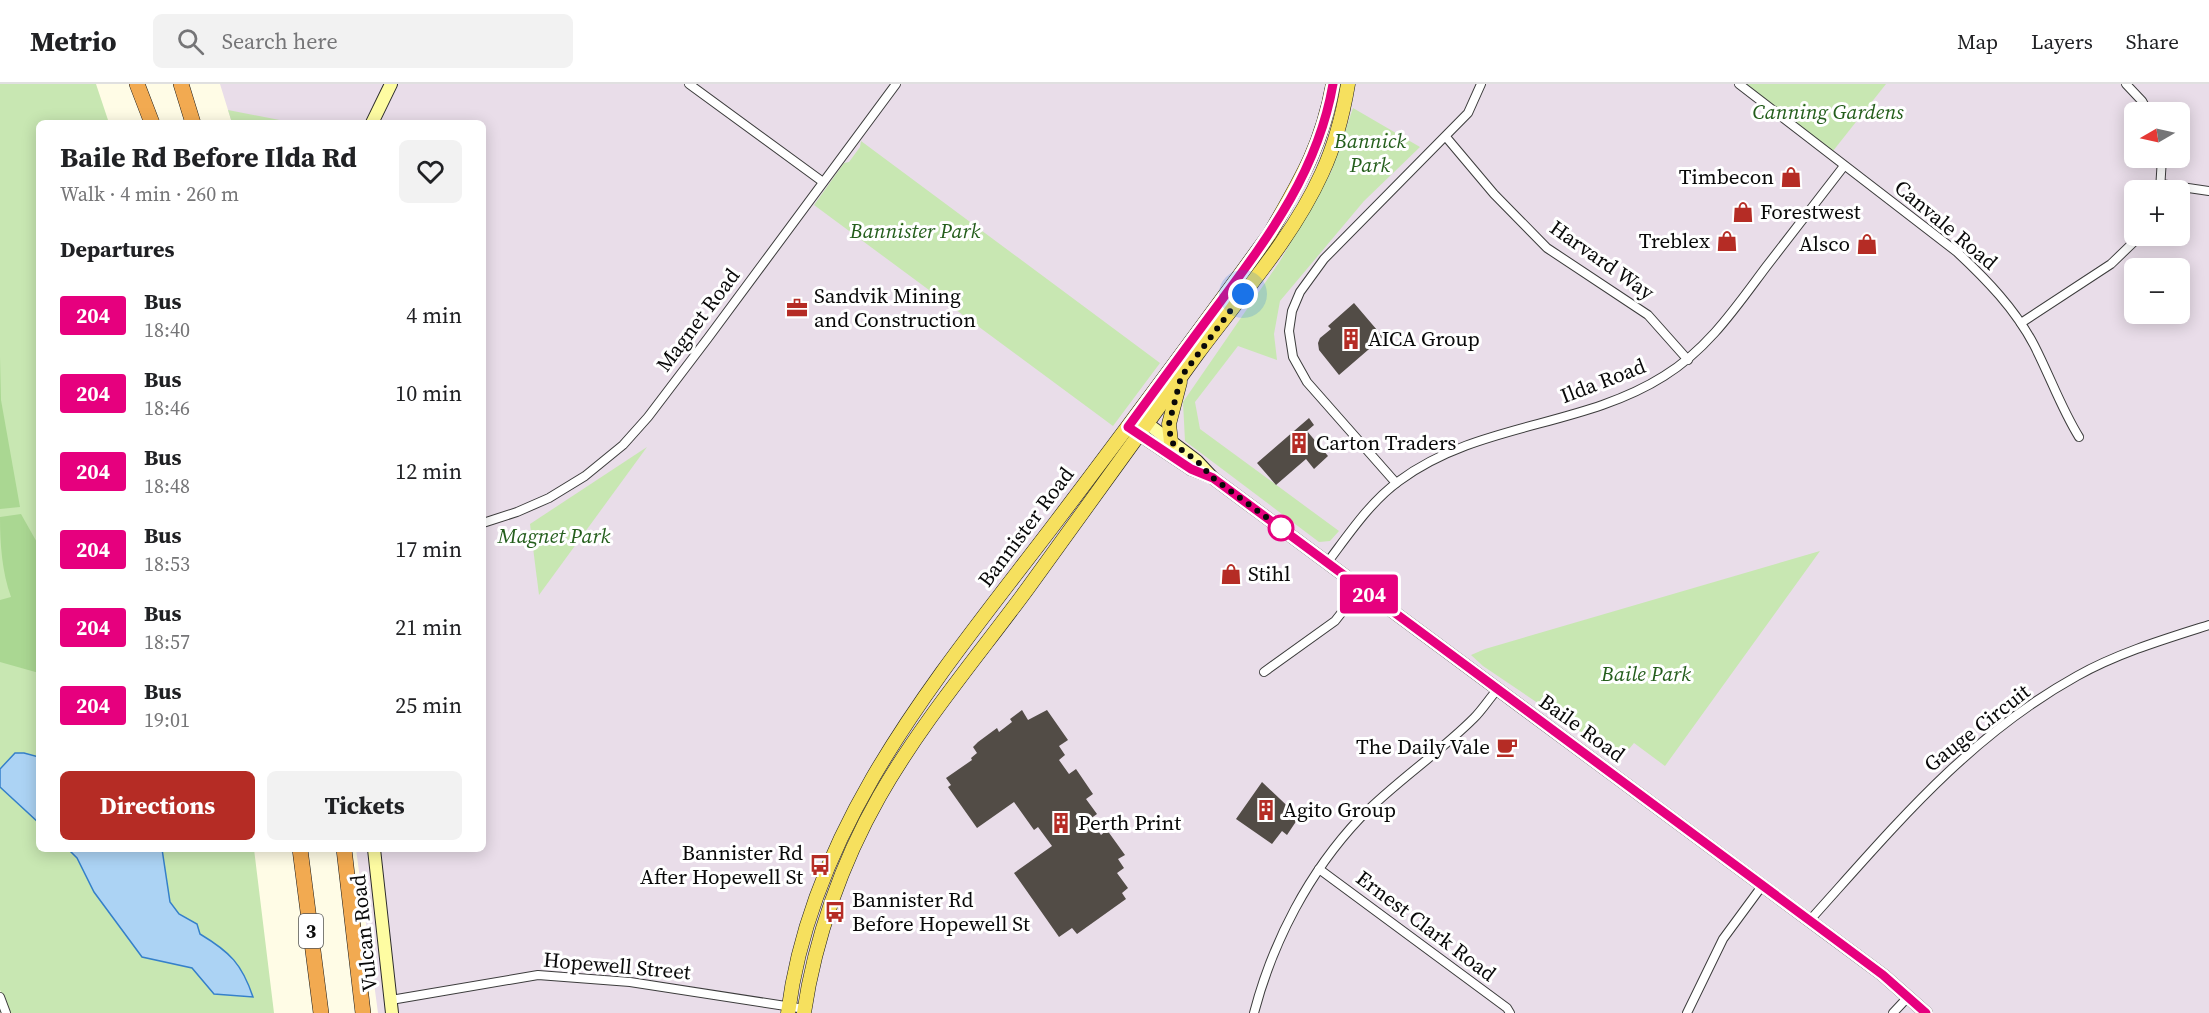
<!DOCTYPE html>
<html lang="en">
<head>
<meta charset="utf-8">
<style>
	body { margin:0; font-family:"Source Serif 4",serif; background:#f2f2f2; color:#202124; height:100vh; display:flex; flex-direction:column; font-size:22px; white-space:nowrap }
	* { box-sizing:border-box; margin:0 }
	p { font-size:20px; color:#757577 }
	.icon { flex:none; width:33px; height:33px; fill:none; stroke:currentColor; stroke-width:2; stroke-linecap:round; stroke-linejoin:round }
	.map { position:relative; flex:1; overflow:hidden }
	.panel { position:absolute; left:36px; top:36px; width:450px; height:732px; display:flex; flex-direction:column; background:#fff; border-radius:9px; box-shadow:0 3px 15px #0003 }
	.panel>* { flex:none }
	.badge { padding:0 12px; border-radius:4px; font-size:21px; line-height:39px }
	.needle { width:39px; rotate:261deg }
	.tools { position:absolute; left:2124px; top:18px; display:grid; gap:12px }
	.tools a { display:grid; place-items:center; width:66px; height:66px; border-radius:9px; background:#fff; box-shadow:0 3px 15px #0003; font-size:30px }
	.you { position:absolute; width:30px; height:30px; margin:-15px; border:4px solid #fff; border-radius:50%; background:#1a73e8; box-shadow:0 0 0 9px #1a73e833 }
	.map>.badge { position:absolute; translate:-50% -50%; box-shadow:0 0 0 3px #fff }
	h2 { padding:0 24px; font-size:22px; line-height:54px }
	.round { display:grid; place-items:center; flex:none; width:63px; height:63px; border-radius:9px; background:#f2f2f2 }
	.overview { display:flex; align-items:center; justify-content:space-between; height:102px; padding:0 24px }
	h1 { font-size:28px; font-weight:700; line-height:45px }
	.primary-button { display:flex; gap:12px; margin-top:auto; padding:12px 24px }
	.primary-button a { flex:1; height:69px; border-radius:9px; background:#b52c25; color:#fff; font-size:24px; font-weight:700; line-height:69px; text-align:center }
	.primary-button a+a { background:#f2f2f2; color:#202124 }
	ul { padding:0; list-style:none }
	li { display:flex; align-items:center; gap:18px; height:78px; padding:0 24px }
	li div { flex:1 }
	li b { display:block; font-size:22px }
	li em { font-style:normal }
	li .badge { min-width:66px; font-weight:700; text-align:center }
	header { display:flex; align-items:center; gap:36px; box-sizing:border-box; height:84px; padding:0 30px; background:#fff; border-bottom:2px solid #e0e0e0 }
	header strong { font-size:28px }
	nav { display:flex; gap:33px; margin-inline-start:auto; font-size:21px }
	.search { width:420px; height:54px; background:#f2f2f2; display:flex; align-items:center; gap:15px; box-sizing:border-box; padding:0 21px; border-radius:9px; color:#757577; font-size:22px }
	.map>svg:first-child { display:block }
	.industrial { fill:#e9dde9; fill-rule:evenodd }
	.green { fill:#c8e7b2 }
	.forest { fill:#aad792 }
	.water { fill:#acd3f4; stroke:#3580ca; stroke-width:1.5 }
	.building { fill:#524c46 }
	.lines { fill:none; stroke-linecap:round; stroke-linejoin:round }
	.street-casing { stroke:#3c3c3c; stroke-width:10 }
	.secondary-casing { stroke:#2b2b2b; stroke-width:14 }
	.primary-casing { stroke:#1a1a1a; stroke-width:15 }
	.highway-casing { stroke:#1a1a1a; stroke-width:16 }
	.street { stroke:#fff; stroke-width:8 }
	.secondary { stroke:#fefca2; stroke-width:12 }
	.primary { stroke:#f6e05e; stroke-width:14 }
	.highway { stroke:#f2aa51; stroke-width:15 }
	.line-casing { stroke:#fff; stroke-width:14 }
	.line { stroke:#e6007e; stroke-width:9 }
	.walk { stroke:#090909; stroke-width:6; stroke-dasharray:0 10.8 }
	.stop-dot { fill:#fff; stroke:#e6007e; stroke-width:3 }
	.labels { text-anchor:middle; stroke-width:6; stroke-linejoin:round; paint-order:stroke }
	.shield { fill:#fff; stroke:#535353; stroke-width:1.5 }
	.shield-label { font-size:20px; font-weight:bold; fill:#090909 }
	.park-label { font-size:21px; font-style:italic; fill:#245e1c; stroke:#fff }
	.poi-label { font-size:21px; fill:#090909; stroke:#fff; text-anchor:start }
	.street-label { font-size:21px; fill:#090909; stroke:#fff }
</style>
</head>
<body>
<header>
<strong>Metrio</strong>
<div class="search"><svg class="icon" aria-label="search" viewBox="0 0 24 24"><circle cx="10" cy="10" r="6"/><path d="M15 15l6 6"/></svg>Search here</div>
<nav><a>Map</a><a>Layers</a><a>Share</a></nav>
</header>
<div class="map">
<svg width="2209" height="929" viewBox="0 0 2209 929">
	<rect width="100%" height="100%" fill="#fffce6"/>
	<path class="industrial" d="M220 0H2209V929H378L356 765H483V39H232ZM2134 28H2180V74H2134ZM2134 106H2180V152H2134ZM2134 184H2180V230H2134Z"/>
	<g class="green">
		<polygon points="0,0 96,0 109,39 39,39 39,765 254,765 274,929 9,929 0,906"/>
		<polygon points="1746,0 1886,0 1833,67"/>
		<polygon points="1353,24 1420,63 1364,117 1280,217 1274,250 1277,276 1238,262 1195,318 1200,345 1339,447 1330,457 1319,458 1185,357 1183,318 1280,177 1331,88"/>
		<polygon points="228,26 295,39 232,39"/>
		<polygon points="861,57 1160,279 1113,342 814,121 844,79 849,78 860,63"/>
		<polygon points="647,363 539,511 530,440"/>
		<polygon points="1820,467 1665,682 1634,659 1629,665 1622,661 1615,671 1483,582 1471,571 1485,565"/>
	</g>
	<g class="forest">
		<polygon points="0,273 1,316 20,423 0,425"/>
		<path d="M21 430 39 462V589L0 578V516L11 513C2 488 0 460 0 433Z"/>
	</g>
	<g class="water">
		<polygon points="15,669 24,669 39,673 39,739 0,703 0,685"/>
		<path d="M68 765H162L170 818 179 830 197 840 200 850C230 868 242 880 253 913L214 910 192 884 142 873 94 808 77 774Z"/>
	</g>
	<g class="building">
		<polygon points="1354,219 1383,253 1339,291 1319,266 1318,259 1320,254 1331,245 1328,242"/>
		<polygon points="1309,334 1314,341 1307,347 1328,372 1314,385 1306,375 1276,401 1257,379"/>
		<polygon points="1022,626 1028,636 1047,626 1068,656 1059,662 1065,671 1059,676 1069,690 1076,685 1093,710 1086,715 1097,730 1090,735 1101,751 1107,746 1125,771 1118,775 1124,784 1117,789 1128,804 1122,809 1126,815 1077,850 1072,844 1059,853 1014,789 1052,762 1038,743 1034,746 1014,718 977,744 948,703 951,701 946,694 972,676 971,674 977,669 973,663 978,658 997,644 999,648 1012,638 1010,635"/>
		<polygon points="1262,698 1299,733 1287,751 1282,747 1272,760 1236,735"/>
	</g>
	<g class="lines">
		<defs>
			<g id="street">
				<polyline points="689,0 823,98"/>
				<path d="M1739 0 1957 168C1987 196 2015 225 2034 261 2050 292 2061 324 2079 353"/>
				<polyline points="2126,0 2142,17 2148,28"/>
				<polyline points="1446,53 1494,110 1547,164 1648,231 1688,276"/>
				<polyline points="2161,100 2209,107"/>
				<polyline points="2160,106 2162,74"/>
				<polyline points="2021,239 2111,180 2140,152"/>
				<polyline points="1396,399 1307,298 1293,273 1289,247 1292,227 1300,208 1324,175 1468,29 1481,0"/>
				<polyline points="483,439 517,428 549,414 585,392 623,361 648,333 708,254 896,0"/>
				<path d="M1327 479C1349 450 1370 418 1399 397 1478 338 1582 344 1664 292 1708 265 1736 223 1766 183 1792 149 1818 116 1844 82"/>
				<polyline points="1264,588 1335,537 1361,504"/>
				<polyline points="1319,785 1507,924 1510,929"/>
				<path d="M1810 836C1893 744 1967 653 2077 592 2118 569 2165 555 2209 541"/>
				<polyline points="0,913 6,929"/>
				<polyline points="391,916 538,891 630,898 805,925"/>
				<path d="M1254 929C1273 857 1309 788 1360 734 1395 698 1438 670 1474 634 1482 626 1489 615 1497 606"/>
				<polyline points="1687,929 1723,855 1762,802"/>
				<polyline points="1893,929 1908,913"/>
			</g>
			<g id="secondary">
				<polyline points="372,39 391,0"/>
				<polyline points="1140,334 1197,377 1213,394 1883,891 1926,929"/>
				<polyline points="1128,343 1191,385 1209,392"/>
				<polyline points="374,765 392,929"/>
			</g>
			<g id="primary">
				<polyline points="1171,358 1169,340 1180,298"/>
				<path d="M788 929C812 737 943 587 1056 438 1128 343 1199 247 1269 151 1300 97 1322 62 1333 0"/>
				<path d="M804 929C815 854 842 778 879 713 921 639 978 572 1028 504 1085 426 1141 347 1198 269 1241 211 1292 155 1322 89 1335 61 1343 30 1348 0"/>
			</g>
			<g id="highway">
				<polyline points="137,0 152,39"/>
				<polyline points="181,0 193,39"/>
				<polyline points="300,765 321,929"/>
				<polyline points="344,765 363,929"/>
			</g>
		</defs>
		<use href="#street" class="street-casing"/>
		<use href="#secondary" class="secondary-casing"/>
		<use href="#primary" class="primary-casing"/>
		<use href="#highway" class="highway-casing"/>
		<use href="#street" class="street"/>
		<use href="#secondary" class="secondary"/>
		<use href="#primary" class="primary"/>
		<use href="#highway" class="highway"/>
	</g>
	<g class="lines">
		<defs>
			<path id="line" d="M1333 0C1318 87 1269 152 1218 221 1188 261 1158 302 1128 343L1191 385 1213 394 1836 856 1883 891 1926 929"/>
		</defs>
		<use href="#line" class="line-casing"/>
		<use href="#line" class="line"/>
		<polyline class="walk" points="1243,210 1181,293 1169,340 1171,358 1197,377 1213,394 1289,450 1281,444"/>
	</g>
	<defs>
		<symbol id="shop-bare" viewBox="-9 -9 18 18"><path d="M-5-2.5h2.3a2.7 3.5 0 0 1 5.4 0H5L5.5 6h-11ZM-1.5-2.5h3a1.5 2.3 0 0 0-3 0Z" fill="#b52c25" stroke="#fff" stroke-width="2.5" paint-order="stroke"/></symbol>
		<symbol id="office-bare" viewBox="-9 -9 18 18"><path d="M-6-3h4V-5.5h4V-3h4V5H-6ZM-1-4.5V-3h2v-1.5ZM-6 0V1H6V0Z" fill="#b52c25" stroke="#fff" stroke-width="2.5" paint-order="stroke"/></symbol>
		<symbol id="building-bare" viewBox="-9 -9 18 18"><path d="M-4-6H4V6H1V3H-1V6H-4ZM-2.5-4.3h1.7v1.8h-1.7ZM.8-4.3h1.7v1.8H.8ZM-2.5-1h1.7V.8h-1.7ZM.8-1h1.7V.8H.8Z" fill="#b52c25" stroke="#fff" stroke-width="2.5" paint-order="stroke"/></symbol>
		<symbol id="cafe-bare" viewBox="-9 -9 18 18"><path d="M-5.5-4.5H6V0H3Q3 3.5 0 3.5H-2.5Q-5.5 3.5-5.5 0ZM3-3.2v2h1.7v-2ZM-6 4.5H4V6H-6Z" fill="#b52c25" stroke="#fff" stroke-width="2.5" paint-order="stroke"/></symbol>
		<symbol id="bus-bare" viewBox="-9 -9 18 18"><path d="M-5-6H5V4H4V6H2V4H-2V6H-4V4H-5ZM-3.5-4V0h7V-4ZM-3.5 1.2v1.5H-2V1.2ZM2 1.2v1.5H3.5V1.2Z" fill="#b52c25" stroke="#fff" stroke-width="2.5" paint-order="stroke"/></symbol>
	</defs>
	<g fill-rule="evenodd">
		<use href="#shop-bare" x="1776" y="78" width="30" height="30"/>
		<use href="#shop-bare" x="1728" y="113" width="30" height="30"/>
		<use href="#shop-bare" x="1712" y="142" width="30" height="30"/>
		<use href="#shop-bare" x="1852" y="145" width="30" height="30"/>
		<use href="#office-bare" x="782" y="209" width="30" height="30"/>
		<use href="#building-bare" x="1336" y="240" width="30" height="30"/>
		<use href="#building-bare" x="1284" y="344" width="30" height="30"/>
		<use href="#shop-bare" x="1216" y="475" width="30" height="30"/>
		<use href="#cafe-bare" x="1492" y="648" width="30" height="30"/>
		<use href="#building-bare" x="1251" y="711" width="30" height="30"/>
		<use href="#building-bare" x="1046" y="724" width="30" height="30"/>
		<use href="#bus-bare" x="805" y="766" width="30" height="30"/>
		<use href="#bus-bare" x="820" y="813" width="30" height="30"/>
	</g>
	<circle class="stop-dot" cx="1281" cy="444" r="12"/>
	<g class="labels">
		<rect class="shield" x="299" y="830" width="24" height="34" rx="4.5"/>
		<g class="shield-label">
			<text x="311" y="854">3</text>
		</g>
		<g class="park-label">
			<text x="1828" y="35">Canning Gardens</text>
			<text x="1370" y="64">Bannick<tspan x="1370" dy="24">Park</tspan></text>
			<text x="915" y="154">Bannister Park</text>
			<text x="554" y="459">Magnet Park</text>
			<text x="1646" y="597">Baile Park</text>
		</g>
		<g class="poi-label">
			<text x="1774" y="100" text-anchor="end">Timbecon</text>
			<text x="1760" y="135">Forestwest</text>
			<text x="1710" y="164" text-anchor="end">Treblex</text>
			<text x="1850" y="167" text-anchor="end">Alsco</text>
			<text x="814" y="219">Sandvik Mining<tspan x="814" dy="24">and Construction</tspan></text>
			<text x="1368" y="262">AICA Group</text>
			<text x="1316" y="366">Carton Traders</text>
			<text x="1248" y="497">Stihl</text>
			<text x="1490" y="670" text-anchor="end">The Daily Vale</text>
			<text x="1283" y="733">Agito Group</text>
			<text x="1078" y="746">Perth Print</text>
			<text x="803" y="776" text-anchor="end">Bannister Rd<tspan x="803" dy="24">After Hopewell St</tspan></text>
			<text x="852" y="823">Bannister Rd<tspan x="852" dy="24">Before Hopewell St</tspan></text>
		</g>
		<g class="street-label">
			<text transform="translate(1946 141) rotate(40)" y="7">Canvale Road</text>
			<text transform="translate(1602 176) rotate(35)" y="7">Harvard Way</text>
			<text transform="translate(698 236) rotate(-53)" y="7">Magnet Road</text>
			<text transform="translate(1603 297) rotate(-21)" y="7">Ilda Road</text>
			<text transform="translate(1026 443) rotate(-53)" y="7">Bannister Road</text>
			<text transform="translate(1582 644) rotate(36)" y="7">Baile Road</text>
			<text transform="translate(1977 644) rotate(-38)" y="7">Gauge Circuit</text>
			<text transform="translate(1426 842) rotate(37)" y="7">Ernest Clark Road</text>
			<text transform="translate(364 849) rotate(-96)" y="7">Vulcan Road</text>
			<text transform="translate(617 882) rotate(5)" y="7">Hopewell Street</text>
		</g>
	</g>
</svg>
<div class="tools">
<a><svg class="needle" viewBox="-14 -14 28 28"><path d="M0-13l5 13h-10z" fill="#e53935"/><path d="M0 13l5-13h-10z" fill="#757577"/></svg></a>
<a>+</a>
<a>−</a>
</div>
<div class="you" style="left:1243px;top:210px"></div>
<b class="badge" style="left:1369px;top:510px;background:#e6007e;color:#fff">204</b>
<section class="panel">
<div class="overview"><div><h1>Baile Rd Before Ilda Rd</h1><p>Walk · 4 min · 260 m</p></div><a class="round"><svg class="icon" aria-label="heart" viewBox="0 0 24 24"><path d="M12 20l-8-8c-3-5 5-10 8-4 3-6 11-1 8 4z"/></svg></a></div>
<h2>Departures</h2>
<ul>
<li><span class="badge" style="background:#e6007e;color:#fff">204</span><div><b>Bus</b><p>18:40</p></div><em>4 min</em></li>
<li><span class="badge" style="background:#e6007e;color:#fff">204</span><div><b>Bus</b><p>18:46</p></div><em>10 min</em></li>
<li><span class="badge" style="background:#e6007e;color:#fff">204</span><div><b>Bus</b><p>18:48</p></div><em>12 min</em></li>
<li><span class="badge" style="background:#e6007e;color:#fff">204</span><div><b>Bus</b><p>18:53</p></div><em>17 min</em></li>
<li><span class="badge" style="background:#e6007e;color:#fff">204</span><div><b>Bus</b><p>18:57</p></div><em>21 min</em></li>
<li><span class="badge" style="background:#e6007e;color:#fff">204</span><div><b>Bus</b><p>19:01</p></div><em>25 min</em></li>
</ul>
<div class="primary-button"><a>Directions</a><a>Tickets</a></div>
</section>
</div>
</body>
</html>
